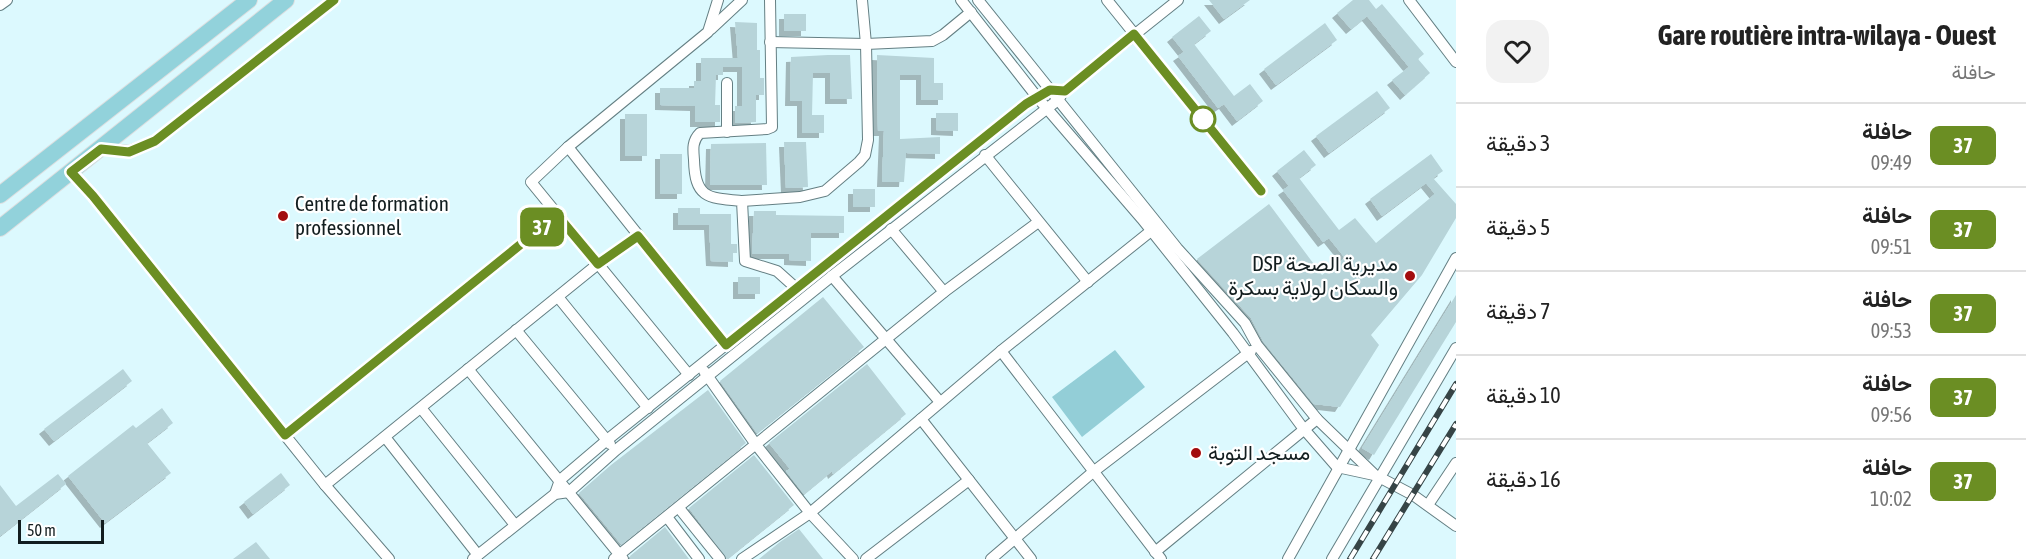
<!DOCTYPE html>
<html lang="ar">
<head>
<meta charset="utf-8">
<style>
	body { margin:0; font-family:"Asap Condensed",Vazirmatn,sans-serif; background:#f2f2f2; color:#222; direction:rtl; height:100vh; display:flex; flex-direction:column; font-size:22px; white-space:nowrap }
	* { box-sizing:border-box; margin:0 }
	p { font-size:20px; color:#767676 }
	.icon { flex:none; width:33px; height:33px; fill:none; stroke:currentColor; stroke-width:2; stroke-linecap:round; stroke-linejoin:round }
	.map { position:relative; flex:1; overflow:hidden; direction:ltr }
	.side { display:flex; flex-direction:column; background:#fff; width:570px }
	.side>* { flex:none }
	.badge { padding:0 12px; border-radius:9px; font-size:21px; line-height:39px }
	.scale { position:absolute; left:18px; bottom:15px; width:86px; box-sizing:border-box; padding-left:6px; border:3px solid #121d1f; border-top:0; font-size:16px; line-height:21px; white-space:nowrap; color:#121d1f; -webkit-text-stroke:4px #fff; paint-order:stroke }
	.map>.badge { position:absolute; translate:-50% -50%; box-shadow:0 0 0 3px #fff }
	.round { display:grid; place-items:center; flex:none; width:63px; height:63px; border-radius:18px; background:#f2f2f2 }
	.overview { display:flex; align-items:center; justify-content:space-between; height:102px; padding:0 30px }
	h1 { font-size:28px; font-weight:700; line-height:45px }
	ul { padding:0; list-style:none }
	li { display:flex; align-items:center; gap:18px; height:84px; padding:0 30px; border-top:2px solid #e0e0e0 }
	li div { flex:1 }
	li b { display:block; font-size:22px }
	li em { font-style:normal }
	li .badge { min-width:66px; font-weight:700; text-align:center }
	main { display:flex; flex:1; min-height:0 }
	.map>svg:first-child { display:block }
	.green { fill:#93ced7 }
	.building { fill:#b7d4d9; filter:url(#shadow) }
	.lines { fill:none; stroke-linecap:round; stroke-linejoin:round }
	.street-casing { stroke:#647f83; stroke-width:12 }
	.primary-casing { stroke:#dedfe0; stroke-width:18 }
	.street { stroke:#fff; stroke-width:10 }
	.primary { stroke:#92d2db; stroke-width:16 }
	.rail-casing { stroke:#364446; stroke-width:6 }
	.rail { stroke:#fff; stroke-width:4; stroke-dasharray:11; stroke-linecap:butt }
	.line-casing { stroke:#fff; stroke-width:14 }
	.line { stroke:#6b8e23; stroke-width:9 }
	.stop-dot { fill:#fff; stroke:#6b8e23; stroke-width:3 }
	.poi-dot { fill:#a30c0d; stroke:#fff; stroke-width:2 }
	.labels { text-anchor:middle; stroke-width:4.5; stroke-linejoin:round; paint-order:stroke }
	.poi-label { font-size:21px; fill:#121d1f; stroke:#fff; text-anchor:start }
</style>
</head>
<body>
<main>
<section class="side">
<div class="overview"><div><h1>Gare routière intra-wilaya - Ouest</h1><p>حافلة</p></div><a class="round"><svg class="icon" aria-label="heart" viewBox="0 0 24 24"><path d="M12 20l-8-8c-3-5 5-10 8-4 3-6 11-1 8 4z"/></svg></a></div>
<ul>
<li><span class="badge" style="background:#6b8e23;color:#fff">37</span><div><b>حافلة</b><p>09:49</p></div><em>3 دقيقة</em></li>
<li><span class="badge" style="background:#6b8e23;color:#fff">37</span><div><b>حافلة</b><p>09:51</p></div><em>5 دقيقة</em></li>
<li><span class="badge" style="background:#6b8e23;color:#fff">37</span><div><b>حافلة</b><p>09:53</p></div><em>7 دقيقة</em></li>
<li><span class="badge" style="background:#6b8e23;color:#fff">37</span><div><b>حافلة</b><p>09:56</p></div><em>10 دقيقة</em></li>
<li><span class="badge" style="background:#6b8e23;color:#fff">37</span><div><b>حافلة</b><p>10:02</p></div><em>16 دقيقة</em></li>
</ul>
</section>
<div class="map">
<svg width="1456" height="559" viewBox="0 0 1456 559">
	<defs>
		<filter id="shadow"><feDropShadow dx="-5" dy="5" stdDeviation="0" flood-color="#0004"/></filter>
	</defs>
	<rect width="100%" height="100%" fill="#dcf9fe"/>
	<polygon class="green" points="1115,350 1145,387 1082,437 1052,397"/>
	<g class="building">
		<polygon points="1209,0 1250,0 1224,19"/>
		<polygon points="1353,0 1369,0 1376,9 1382,4 1424,54 1418,59 1430,73 1405,95 1392,80 1409,67 1367,16 1351,29 1337,13"/>
		<rect x="784" y="14" width="22" height="17"/>
		<polygon points="1199,16 1211,31 1194,44 1234,96 1250,84 1263,101 1237,121 1224,104 1218,108 1178,56 1184,52 1172,37"/>
		<polygon points="735,22 757,23 757,50 760,50 760,78 764,78 764,95 756,95 756,122 735,123 735,106 742,106 742,67 723,67 723,75 716,75 715,105 720,105 720,122 695,122 695,106 660,105 660,88 694,88 694,81 701,81 701,58 738,58"/>
		<polygon points="1325,23 1337,40 1276,85 1264,69"/>
		<polygon points="828,55 850,55 852,99 830,99 830,73 813,73 812,115 824,115 824,133 802,133 802,101 790,101 791,57"/>
		<polygon points="877,55 934,58 934,83 943,83 943,100 921,100 921,75 900,75 900,139 940,137 940,154 906,153 904,182 882,182 884,131 878,131"/>
		<polygon points="1377,91 1390,108 1329,153 1316,136"/>
		<polygon points="936,113 958,113 958,131 936,130"/>
		<rect x="625" y="114" width="22" height="42"/>
		<polygon points="784,142 806,142 808,187 786,188"/>
		<polygon points="766,143 767,185 710,185 711,144"/>
		<polygon points="1304,150 1316,165 1299,178 1339,230 1355,218 1376,243 1435,194 1426,183 1382,216 1370,199 1431,154 1443,171 1433,178 1456,204 1456,218 1422,275 1371,335 1379,345 1340,407 1314,404 1263,341 1251,318 1197,259 1269,204 1322,275 1345,258 1329,238 1323,242 1283,190 1289,186 1277,171"/>
		<rect x="660" y="154" width="22" height="40"/>
		<rect x="853" y="189" width="22" height="18"/>
		<polygon points="678,208 700,208 700,214 731,214 731,244 737,244 737,253 733,253 733,262 711,261 709,225 678,225"/>
		<polygon points="754,211 776,211 776,215 844,216 844,233 811,233 811,261 789,260 789,254 752,254"/>
		<rect x="738" y="277" width="22" height="17"/>
		<polygon points="1456,295 1456,322 1374,455 1362,448"/>
		<polygon points="823,297 864,347 757,433 720,381"/>
		<polygon points="867,364 906,414 833,474 832,471 804,494 786,471 790,469 769,443"/>
		<polygon points="123,369 132,381 54,441 44,429"/>
		<polygon points="708,390 746,443 621,544 579,493 611,465"/>
		<polygon points="162,408 173,423 147,443 171,473 105,523 68,476 133,425 136,428"/>
		<polygon points="754,455 794,505 727,559 689,508"/>
		<polygon points="281,473 290,485 253,514 244,502"/>
		<polygon points="58,474 66,484 0,536 0,485 16,506"/>
		<polygon points="665,527 689,559 631,559 630,556"/>
		<polygon points="799,529 823,559 759,559 780,542"/>
		<polygon points="256,542 270,559 233,559"/>
	</g>
	<g class="lines">
		<defs>
			<g id="street">
				<path d="M770 0 772 127 767 129 700 133C692 141 693 149 694 160 695 198 707 198 742 201L745 261 777 271 796 288"/>
				<polyline points="961,0 1037,97 1142,219 1233,333 1303,428 1337,467 1374,475"/>
				<polyline points="978,0 1177,248 1245,323 1257,345 1317,419 1375,475 1413,495 1456,526"/>
				<polyline points="1107,0 1261,191"/>
				<polyline points="1409,0 1456,62"/>
				<polyline points="0,5 7,0"/>
				<polyline points="711,29 742,0"/>
				<polyline points="770,42 866,44 932,41 943,35 971,12"/>
				<polyline points="727,83 727,132"/>
				<polyline points="568,147 726,345"/>
				<polyline points="101,149 129,151 155,141 334,0"/>
				<polyline points="985,155 1088,282"/>
				<polyline points="71,172 93,196 325,485 389,559"/>
				<polyline points="742,201 800,197 825,191 859,162 865,155 868,140 866,44 862,0"/>
				<polyline points="891,229 944,292"/>
				<polyline points="832,276 940,402"/>
				<polyline points="558,297 648,408"/>
				<polyline points="516,330 610,444"/>
				<polyline points="1001,351 1161,559"/>
				<polyline points="468,369 623,559"/>
				<polyline points="704,371 757,446 810,513 853,559"/>
				<polyline points="689,375 531,182 568,147 708,32 718,0"/>
				<polyline points="421,408 515,525"/>
				<polyline points="921,419 1031,559"/>
				<polyline points="285,435 557,215"/>
				<polyline points="385,437 478,555"/>
				<polyline points="325,485 598,264 638,236"/>
				<polyline points="555,494 560,480 607,440 1026,104 1050,90 1056,91"/>
				<polyline points="1428,505 1456,463"/>
				<polyline points="679,508 720,559"/>
				<polyline points="667,517 699,559"/>
				<polyline points="1155,552 1317,419"/>
				<polyline points="473,559 555,494 569,492 616,450 832,276 1058,100 1064,91 1178,0"/>
				<polyline points="614,559 944,292 1037,223"/>
				<polyline points="742,559 810,513 1001,351 1156,227"/>
				<polyline points="866,559 969,480"/>
				<polyline points="991,559 1093,472 1251,351"/>
				<polyline points="1288,559 1456,258"/>
				<polyline points="1332,559 1456,348"/>
			</g>
			<g id="primary">
				<polyline points="0,195 249,0"/>
				<polyline points="0,228 286,0"/>
			</g>
		</defs>
		<use href="#street" class="street-casing"/>
		<use href="#primary" class="primary-casing"/>
		<use href="#street" class="street"/>
		<use href="#primary" class="primary"/>
		<defs>
			<g id="rail">
				<polyline points="1350,559 1456,384"/>
				<polyline points="1373,559 1456,424"/>
			</g>
		</defs>
		<use href="#rail" class="rail-casing"/>
		<use href="#rail" class="rail"/>
	</g>
	<g class="lines">
		<defs>
			<polyline id="line" points="334,0 155,141 129,152 101,149 71,172 93,196 285,435 557,215 598,264 638,236 726,345 1026,104 1050,90 1065,91 1134,34 1261,191"/>
		</defs>
		<use href="#line" class="line-casing"/>
		<use href="#line" class="line"/>
	</g>
	<circle class="stop-dot" cx="1203" cy="119" r="12"/>
	<g class="poi-dot">
		<circle cx="283" cy="216" r="6"/>
		<circle cx="1410" cy="276" r="6"/>
		<circle cx="1196" cy="453" r="6"/>
	</g>
	<g class="labels">
		<g class="poi-label">
			<text x="295" y="211">Centre de formation<tspan x="295" dy="24">professionnel</tspan></text>
			<text x="1398" y="271" text-anchor="end">DSP مديرية الصحة<tspan x="1398" dy="24">والسكان لولاية بسكرة</tspan></text>
			<text x="1208" y="460">مسجد التوبة</text>
		</g>
	</g>
</svg>
<div class="scale">50 m</div>
<b class="badge" style="left:542px;top:227px;background:#6b8e23;color:#fff">37</b>
</div>
</main>
</body>
</html>
